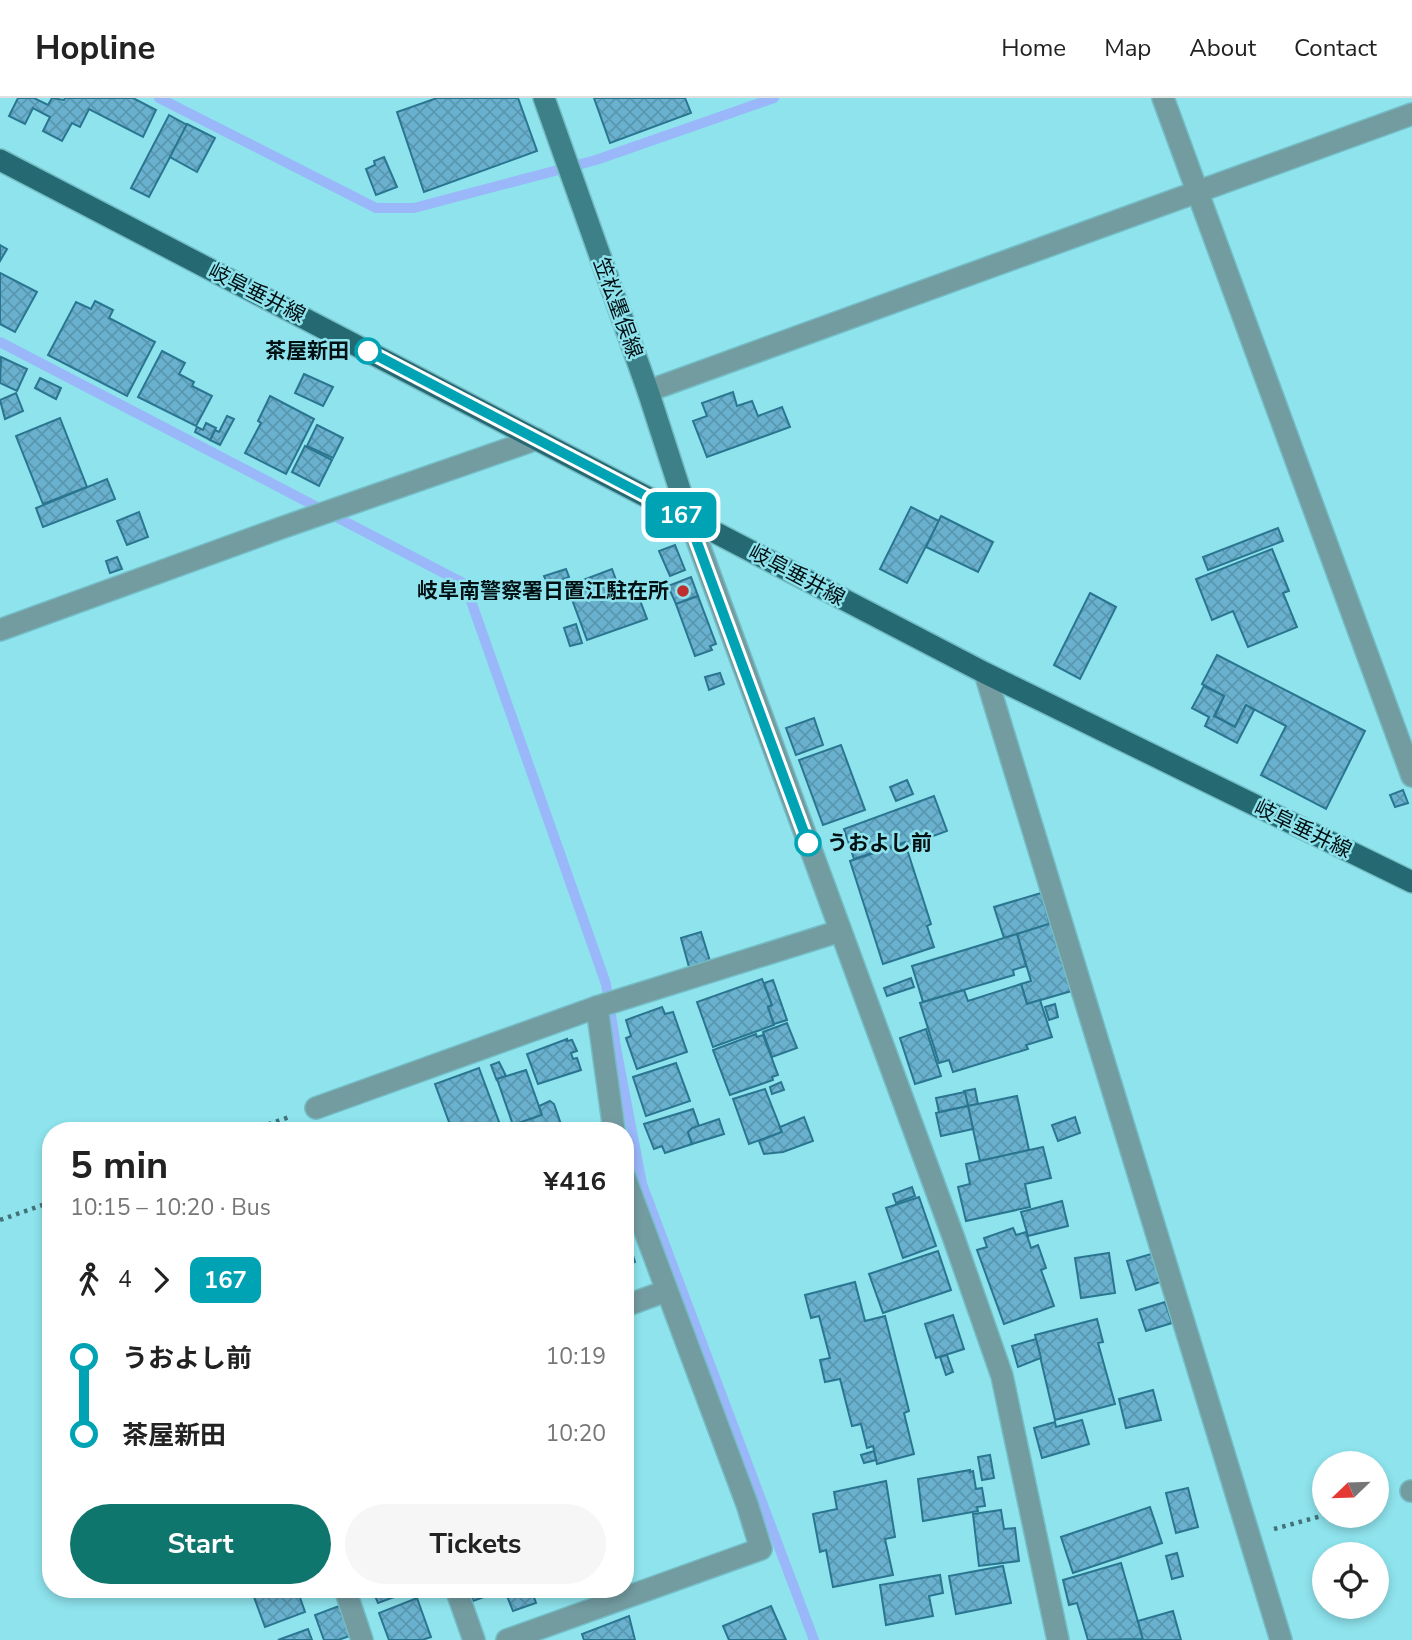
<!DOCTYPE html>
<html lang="en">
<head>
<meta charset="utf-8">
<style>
	body { margin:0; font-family:"Nunito Sans","Noto Sans JP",sans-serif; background:#f6f6f6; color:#222; height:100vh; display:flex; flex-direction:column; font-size:26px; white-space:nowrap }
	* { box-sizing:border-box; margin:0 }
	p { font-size:23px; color:#767676 }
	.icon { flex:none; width:38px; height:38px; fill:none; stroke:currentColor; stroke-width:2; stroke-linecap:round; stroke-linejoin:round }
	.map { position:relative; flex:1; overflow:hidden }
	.drawer { position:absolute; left:42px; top:1024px; width:592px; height:476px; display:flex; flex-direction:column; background:#fff; border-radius:28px; box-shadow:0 4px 10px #0003 }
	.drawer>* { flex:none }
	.badge { padding:0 14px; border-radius:10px; font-size:24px; line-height:46px }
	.needle { width:46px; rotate:247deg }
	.buttons { position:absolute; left:1312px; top:1353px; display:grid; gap:14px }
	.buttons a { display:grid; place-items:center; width:77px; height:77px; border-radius:50%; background:#fff; box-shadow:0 4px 10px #0003; font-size:35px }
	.map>.badge { position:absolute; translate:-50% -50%; box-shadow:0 0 0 4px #fff }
	.legs { display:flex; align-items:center; gap:10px; height:77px; padding:0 28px; font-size:23px }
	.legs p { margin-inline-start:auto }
	.overview { display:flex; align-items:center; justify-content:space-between; height:119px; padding:0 28px }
	h1 { font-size:38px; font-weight:700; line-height:52px }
	.cta { display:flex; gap:14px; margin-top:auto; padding:14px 28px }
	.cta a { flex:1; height:80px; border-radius:42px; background:#0f766e; color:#fff; font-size:28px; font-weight:700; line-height:80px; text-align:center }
	.cta a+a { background:#f6f6f6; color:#222 }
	ul { padding:0 28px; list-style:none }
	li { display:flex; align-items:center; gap:24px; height:77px; font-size:26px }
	li i { display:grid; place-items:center; width:10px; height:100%; margin:0 9px; background:currentColor }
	li i::after { content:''; width:18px; height:18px; margin:-9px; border:5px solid; border-radius:50%; background:#fff }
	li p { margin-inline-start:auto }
	li:first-child i { background:linear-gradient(#0000 50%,currentColor 0) }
	li:last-child i { background:linear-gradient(currentColor 50%,#0000 0) }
	header { display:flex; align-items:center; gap:42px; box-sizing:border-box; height:98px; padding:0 35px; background:#fff; border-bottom:2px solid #e0e0e0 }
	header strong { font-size:33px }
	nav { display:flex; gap:38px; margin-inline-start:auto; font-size:24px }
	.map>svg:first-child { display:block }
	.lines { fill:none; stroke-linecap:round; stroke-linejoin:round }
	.stream { stroke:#99b7f9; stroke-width:10 }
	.building { fill:url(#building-cross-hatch); stroke:#2a7590; stroke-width:2 }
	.minor-casing { stroke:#74bdc6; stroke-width:24 }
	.secondary-casing { stroke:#74bdc6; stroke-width:24 }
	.primary-casing { stroke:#74bdc6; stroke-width:24 }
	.path { stroke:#427278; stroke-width:4.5; stroke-dasharray:3.5 5; stroke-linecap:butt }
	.minor { stroke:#739ca1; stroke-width:21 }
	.secondary { stroke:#3e8088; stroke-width:21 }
	.primary { stroke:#256a72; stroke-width:21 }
	.line-1-casing { stroke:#fff; stroke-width:16 }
	.line-1 { stroke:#00a3b4; stroke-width:10 }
	.stop-1-dot { fill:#fff; stroke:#00a3b4; stroke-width:3.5 }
	.poi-dot { fill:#bd2e2f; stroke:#8ee3ed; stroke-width:2.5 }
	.labels { text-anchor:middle; stroke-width:5; stroke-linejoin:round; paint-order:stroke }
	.street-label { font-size:21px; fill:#001013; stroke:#8ee3ed }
	.stop-label { font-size:21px; font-weight:bold; fill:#001013; stroke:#8ee3ed; text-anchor:end }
	.poi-label { font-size:21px; font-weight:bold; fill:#001013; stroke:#8ee3ed; text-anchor:end }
</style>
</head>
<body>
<header>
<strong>Hopline</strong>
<nav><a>Home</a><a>Map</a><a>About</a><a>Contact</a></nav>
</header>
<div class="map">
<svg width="1412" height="1542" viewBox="0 0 1412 1542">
	<defs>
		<pattern id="building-cross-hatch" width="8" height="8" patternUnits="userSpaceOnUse" patternTransform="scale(1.75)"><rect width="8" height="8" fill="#69b1ce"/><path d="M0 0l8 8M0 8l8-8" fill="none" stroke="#5997b0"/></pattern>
	</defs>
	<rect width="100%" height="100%" fill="#8ee3ed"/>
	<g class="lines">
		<g class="stream">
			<polyline points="159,0 376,110 414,110 596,62 774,0"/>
			<polyline points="0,244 465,486 606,886 617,955 642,1086 814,1542"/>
		</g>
	</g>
	<g class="building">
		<polygon points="18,0 34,0 48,7 52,0 64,2 65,0 133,0 156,12 143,39 89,11 80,29 72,25 62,43 43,33 50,19 33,10 25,26 9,18"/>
		<polygon points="437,0 518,0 537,53 424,94 397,14"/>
		<polygon points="594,0 685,0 691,15 610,45"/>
		<polygon points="169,17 187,27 149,99 131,90"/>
		<polygon points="187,26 215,40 197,74 170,59"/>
		<polygon points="384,59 397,89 376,97 366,71 375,67 374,63"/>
		<polygon points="0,147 7,151 0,163"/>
		<polygon points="0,175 37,194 15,234 0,226"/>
		<polygon points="95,203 113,212 109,220 155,244 127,298 48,257 76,204 91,211"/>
		<polygon points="162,253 185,265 179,276 194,284 192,288 212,298 196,328 138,299"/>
		<polygon points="1,259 27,271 17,293 0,285"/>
		<polygon points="304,276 333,289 323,308 295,295"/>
		<polygon points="40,280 61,290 56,301 35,290"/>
		<polygon points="733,294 737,308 752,303 758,318 782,309 790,329 707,359 693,323 707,318 702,305"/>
		<polygon points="16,295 23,313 5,321 0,302"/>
		<polygon points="270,298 314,321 286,376 245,355 261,325 258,323"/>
		<polygon points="227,318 234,321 220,347 210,342 215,332 219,334"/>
		<polygon points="60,320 87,389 43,406 16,338"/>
		<polygon points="206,325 216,330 210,342 195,334 197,329 203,332"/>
		<polygon points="317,327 343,340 333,360 307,348"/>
		<polygon points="305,348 332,362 319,388 292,374"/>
		<polygon points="107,381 115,401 43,429 36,410"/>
		<polygon points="911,409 939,423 907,485 880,471"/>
		<polygon points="139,414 148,439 127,447 117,423"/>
		<polygon points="941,418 993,444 978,474 926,449"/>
		<polygon points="1278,430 1283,443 1208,472 1203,459"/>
		<polygon points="675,447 685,472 670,478 659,453"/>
		<polygon points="1272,451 1289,493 1283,495 1297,529 1248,549 1233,513 1212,522 1196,481"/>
		<polygon points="117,459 122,471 110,475 106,463"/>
		<polygon points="566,471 569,479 548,487 544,478"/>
		<polygon points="612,471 619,490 626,488 630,500 638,497 647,521 587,542 567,488"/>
		<polygon points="691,479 698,498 676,506 668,488"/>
		<polygon points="1090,495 1116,509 1080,581 1054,567"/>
		<polygon points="698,498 716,546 710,548 712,552 695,558 676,506"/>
		<polygon points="576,526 582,545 570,548 564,530"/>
		<polygon points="1217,557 1365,633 1326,711 1261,677 1286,628 1246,607 1235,629 1215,618 1224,598 1202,586"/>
		<polygon points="720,575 724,586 709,592 705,579"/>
		<polygon points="1204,588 1224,598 1214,618 1235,629 1246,607 1254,612 1237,645 1205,628 1209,619 1192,610"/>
		<polygon points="814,620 823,647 796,657 786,630"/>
		<polygon points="841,647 865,712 823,727 799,662"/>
		<polygon points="907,682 913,696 896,703 890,689"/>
		<polygon points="1403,692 1408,705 1395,709 1390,697"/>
		<polygon points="934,698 947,733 906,748 905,744 854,761 844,731"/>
		<polygon points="905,745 931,826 927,828 934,849 883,866 850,763"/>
		<polygon points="1041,795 1050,826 1004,840 994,809"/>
		<polygon points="1055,824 1075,892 1027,906 1021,886 1031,883 1017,836"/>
		<polygon points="701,834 710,863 689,869 681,840"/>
		<polygon points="1017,836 1026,868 1013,872 1014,877 923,904 912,868"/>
		<polygon points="911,880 914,889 887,898 884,890"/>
		<polygon points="762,881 772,907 768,909 774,927 713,949 697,904"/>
		<polygon points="773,882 787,922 774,926 768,909 772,907 764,885"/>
		<polygon points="1021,886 1027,906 1040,902 1052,939 1026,947 1028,951 953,974 949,962 939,965 920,905 964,892 968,903"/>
		<polygon points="1055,906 1058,919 1049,922 1045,909"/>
		<polygon points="662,909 665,916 673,914 687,954 637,971 626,940 631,938 626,922"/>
		<polygon points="787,925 797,950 772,959 763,934"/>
		<polygon points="926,931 941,978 915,986 900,940"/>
		<polygon points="756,936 757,939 763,937 778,977 772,979 773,982 730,997 713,952"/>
		<polygon points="567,941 567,943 572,942 577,953 571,955 573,961 577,960 581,972 538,986 527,956"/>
		<polygon points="499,964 506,978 497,981 497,983 491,967"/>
		<polygon points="676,965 690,1003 646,1018 633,979"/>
		<polygon points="479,970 502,1032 452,1032 435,986"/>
		<polygon points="526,972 542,1017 513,1027 497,981"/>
		<polygon points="781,984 784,992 772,996 770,989"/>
		<polygon points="765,991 782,1034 749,1046 733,1001"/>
		<polygon points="975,991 978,1006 968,1008 964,993"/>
		<polygon points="965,994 968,1008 939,1014 936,1000"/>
		<polygon points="1017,998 1029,1052 980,1063 968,1008"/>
		<polygon points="550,1003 554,1006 563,1032 515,1032 513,1027 542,1017 539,1008"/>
		<polygon points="968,1008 973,1031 941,1038 936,1015"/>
		<polygon points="693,1011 699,1028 688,1034 692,1046 665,1055 662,1048 654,1051 644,1026"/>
		<polygon points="804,1019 813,1043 783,1054 764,1056 759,1043 782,1034 780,1029"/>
		<polygon points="1075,1019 1080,1035 1058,1043 1052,1027"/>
		<polygon points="719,1021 724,1036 692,1046 688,1034 692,1030"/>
		<polygon points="1043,1049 1051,1080 1025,1086 1030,1109 966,1123 958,1089 970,1086 966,1066"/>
		<polygon points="912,1089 915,1098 896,1105 893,1096"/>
		<polygon points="919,1099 936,1148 903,1160 886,1110"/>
		<polygon points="1062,1103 1068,1128 1028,1138 1021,1114"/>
		<polygon points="1013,1130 1016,1137 1026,1134 1031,1150 1038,1147 1046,1170 1041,1172 1054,1208 1004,1226 977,1152 987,1149 984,1140"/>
		<polygon points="631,1151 635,1164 625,1168 625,1153"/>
		<polygon points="938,1153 951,1192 883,1215 869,1176"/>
		<polygon points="1109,1155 1115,1195 1081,1200 1075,1160"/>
		<polygon points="1155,1155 1163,1183 1136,1192 1127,1163"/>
		<polygon points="855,1184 865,1223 885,1218 909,1313 904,1315 914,1356 877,1366 873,1348 867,1350 861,1326 852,1328 840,1281 825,1284 820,1262 830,1260 819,1218 811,1220 805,1197"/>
		<polygon points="1165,1204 1172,1225 1146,1233 1139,1212"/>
		<polygon points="953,1217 964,1251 936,1260 925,1226"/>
		<polygon points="1097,1221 1103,1244 1098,1245 1115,1306 1055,1322 1035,1237"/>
		<polygon points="1036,1241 1041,1260 1018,1269 1012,1248"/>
		<polygon points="947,1257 953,1274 946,1277 940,1259"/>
		<polygon points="1153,1292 1161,1322 1126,1330 1119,1301"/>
		<polygon points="1082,1322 1089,1346 1042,1360 1034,1330 1055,1324 1056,1329"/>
		<polygon points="874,1353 876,1362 864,1365 861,1357"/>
		<polygon points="990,1357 994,1380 982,1382 978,1359"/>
		<polygon points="970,1372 970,1374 973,1373 976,1391 982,1390 985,1408 977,1409 978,1413 923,1423 918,1381"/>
		<polygon points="886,1383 895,1439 885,1441 893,1477 833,1489 826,1452 820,1454 813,1416 837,1411 834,1394"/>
		<polygon points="1188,1390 1198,1429 1176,1435 1166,1395"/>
		<polygon points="1150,1409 1162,1445 1073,1475 1061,1439"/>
		<polygon points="1001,1412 1004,1431 1015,1430 1019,1463 979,1468 973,1416"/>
		<polygon points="1177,1455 1183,1478 1172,1481 1166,1458"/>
		<polygon points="1121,1465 1143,1541 1088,1542 1077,1505 1069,1507 1063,1482"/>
		<polygon points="1003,1468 1011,1505 956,1516 949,1478"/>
		<polygon points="940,1477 943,1495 929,1498 933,1518 886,1527 880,1487"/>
		<polygon points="251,1491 297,1491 305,1514 265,1529"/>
		<polygon points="372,1491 413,1491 413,1492 378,1505"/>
		<polygon points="468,1491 506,1491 473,1503"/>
		<polygon points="512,1491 531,1491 536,1505 513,1513 505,1493"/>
		<polygon points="417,1500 431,1539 422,1542 389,1542 379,1515"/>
		<polygon points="339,1508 350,1538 338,1542 324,1542 315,1517"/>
		<polygon points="771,1508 786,1542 729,1542 723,1528"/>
		<polygon points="1173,1513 1181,1542 1143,1542 1138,1523"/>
		<polygon points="629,1518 635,1542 584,1542 582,1536"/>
		<polygon points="308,1531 312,1542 278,1542"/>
	</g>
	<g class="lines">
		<defs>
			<g id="minor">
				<polyline points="1163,0 1412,678"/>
				<polyline points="648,293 1412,16"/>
				<polyline points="689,420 953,1138 1002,1278 1058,1542"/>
				<polyline points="0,532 278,431 537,341"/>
				<polyline points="985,575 1281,1542"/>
				<polyline points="597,909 614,1032"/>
				<polyline points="316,1010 597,909 840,833"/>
				<polyline points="625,1208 666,1193"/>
				<polyline points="1411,1393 1412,1393"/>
				<polyline points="345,1491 362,1542"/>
				<polyline points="456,1491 474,1542"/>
				<polyline points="507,1542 761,1451 747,1406 625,1080"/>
			</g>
			<polyline id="secondary" points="544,0 648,293 689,420"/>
			<polyline id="primary" points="0,62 985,575 1412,784"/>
		</defs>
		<use href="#minor" class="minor-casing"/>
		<use href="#secondary" class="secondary-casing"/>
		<use href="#primary" class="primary-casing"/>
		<g class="path">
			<polyline points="252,1032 292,1018"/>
			<polyline points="0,1122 51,1104"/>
			<polyline points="1274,1431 1325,1417"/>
		</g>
		<use href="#minor" class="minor"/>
		<use href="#secondary" class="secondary"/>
		<use href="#primary" class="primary"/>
	</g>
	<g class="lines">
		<defs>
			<polyline id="line-1" points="368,253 688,420 808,745"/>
		</defs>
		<use href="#line-1" class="line-1-casing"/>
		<use href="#line-1" class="line-1"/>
	</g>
	<g class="stop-1-dot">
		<circle cx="368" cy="253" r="12"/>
		<circle cx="808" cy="745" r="12"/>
	</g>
	<circle class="poi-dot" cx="683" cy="493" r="7"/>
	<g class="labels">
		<g class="street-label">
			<text transform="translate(257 195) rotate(27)" y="7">岐阜垂井線</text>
			<text transform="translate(618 210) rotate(70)" y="7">笠松墨俣線</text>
			<text transform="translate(797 477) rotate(28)" y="7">岐阜垂井線</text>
			<text transform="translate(1303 731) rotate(26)" y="7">岐阜垂井線</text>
		</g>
		<g class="stop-label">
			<text x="349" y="260">茶屋新田</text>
			<text x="827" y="752" text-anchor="start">うおよし前</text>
		</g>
		<g class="poi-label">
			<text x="669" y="500">岐阜南警察署日置江駐在所</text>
		</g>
	</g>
</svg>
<div class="buttons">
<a><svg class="needle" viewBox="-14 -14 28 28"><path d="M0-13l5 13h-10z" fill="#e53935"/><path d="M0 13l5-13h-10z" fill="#767676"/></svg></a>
<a><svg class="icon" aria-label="locate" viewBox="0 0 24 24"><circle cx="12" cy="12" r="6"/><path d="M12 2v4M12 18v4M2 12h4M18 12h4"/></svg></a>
</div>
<b class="badge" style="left:681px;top:417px;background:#00a3b4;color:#fff">167</b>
<section class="drawer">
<div class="overview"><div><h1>5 min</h1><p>10:15 – 10:20 · Bus</p></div><b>¥416</b></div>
<div class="legs"><svg class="icon" aria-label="walk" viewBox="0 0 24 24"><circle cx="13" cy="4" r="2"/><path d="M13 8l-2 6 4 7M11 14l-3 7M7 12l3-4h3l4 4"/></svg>4<svg class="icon" aria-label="forward" viewBox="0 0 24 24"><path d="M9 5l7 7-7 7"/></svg><b class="badge" style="background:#00a3b4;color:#fff">167</b></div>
<ul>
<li><i style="color:#00a3b4"></i><b>うおよし前</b><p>10:19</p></li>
<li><i style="color:#00a3b4"></i><b>茶屋新田</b><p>10:20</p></li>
</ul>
<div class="cta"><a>Start</a><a>Tickets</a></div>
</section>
</div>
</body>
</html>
